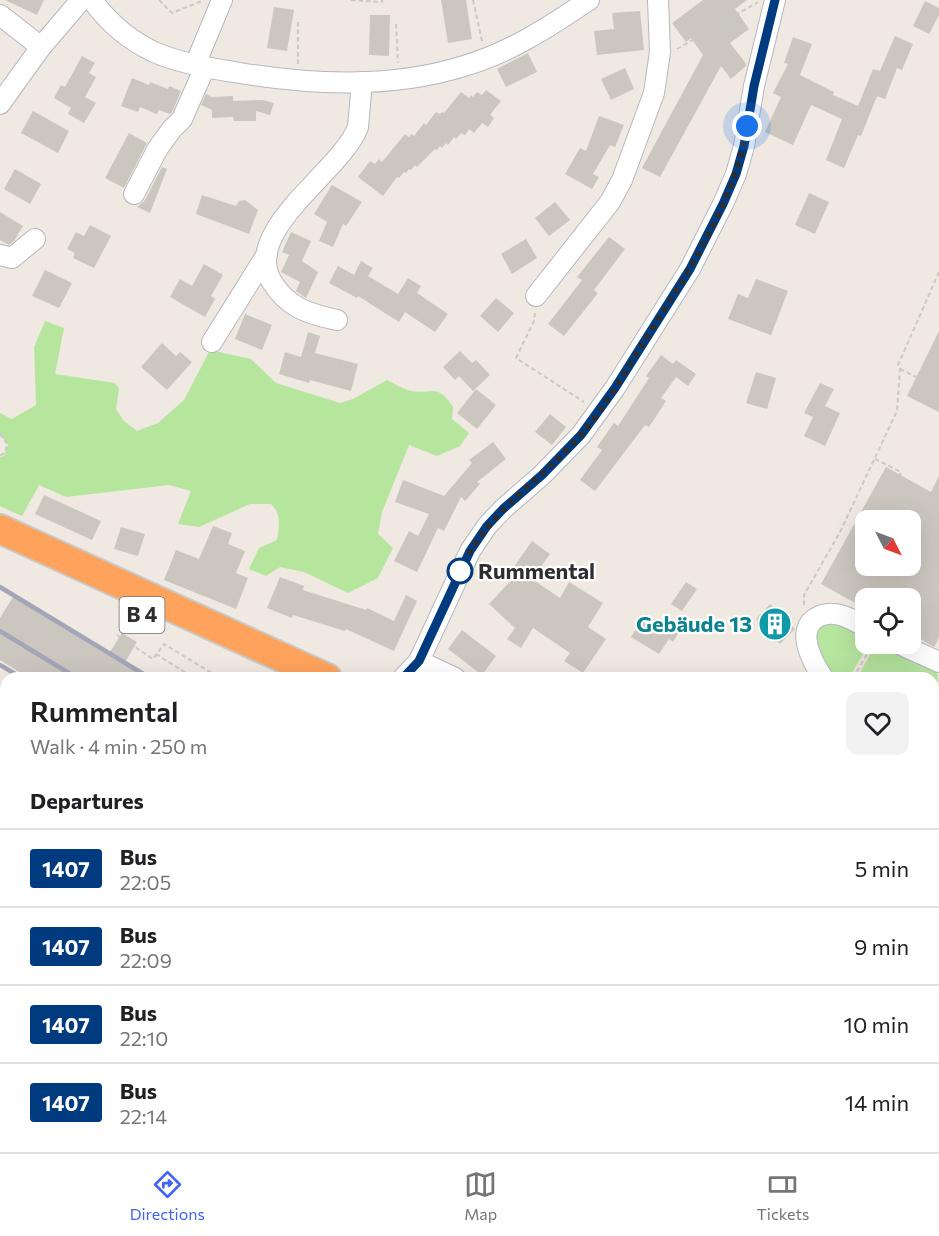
<!DOCTYPE html>
<html lang="en">
<head>
<meta charset="utf-8">
<style>
	body { margin:0; font-family:Commissioner,sans-serif; background:#f2f2f2; color:#202124; height:100vh; display:flex; flex-direction:column; font-size:22px; white-space:nowrap }
	* { box-sizing:border-box; margin:0 }
	p { font-size:20px; color:#757577 }
	.icon { flex:none; width:33px; height:33px; fill:none; stroke:currentColor; stroke-width:2; stroke-linecap:round; stroke-linejoin:round }
	.map { position:relative; flex:1; overflow:hidden }
	.sheet { position:absolute; left:0px; top:672px; width:939px; height:480px; display:flex; flex-direction:column; background:#fff; border-radius:18px 18px 0 0; box-shadow:0 6px 24px #0002 }
	.sheet>* { flex:none }
	.badge { padding:0 12px; border-radius:4px; font-size:21px; line-height:39px }
	.needle { width:39px; rotate:132deg }
	.controls { position:absolute; left:855px; top:510px; display:grid; gap:12px }
	.controls a { display:grid; place-items:center; width:66px; height:66px; border-radius:12px; background:#fff; box-shadow:0 6px 24px #0002; font-size:30px }
	.you { position:absolute; width:30px; height:30px; margin:-15px; border:4px solid #fff; border-radius:50%; background:#1a73e8; box-shadow:0 0 0 9px #1a73e833 }
	.map>.badge { position:absolute; translate:-50% -50%; box-shadow:0 0 0 3px #fff }
	h2 { padding:0 30px; font-size:22px; line-height:54px }
	.round { display:grid; place-items:center; flex:none; width:63px; height:63px; border-radius:12px; background:#f2f2f2 }
	.headline { display:flex; align-items:center; justify-content:space-between; height:102px; padding:0 30px }
	h1 { font-size:28px; font-weight:600; line-height:45px }
	ul { padding:0; list-style:none }
	li { display:flex; align-items:center; gap:18px; height:78px; padding:0 30px; border-top:2px solid #e0e0e0 }
	li div { flex:1 }
	li b { display:block; font-size:22px }
	li em { font-style:normal }
	li .badge { min-width:66px; font-weight:700; text-align:center }
	.menu { display:flex; justify-content:space-around; align-items:center; height:84px; border-top:2px solid #e0e0e0; background:#fff; font-size:16px; color:#757577 }
	.menu a { display:grid; justify-items:center; gap:3px }
	.menu .on { color:#4264fb }
	.map>svg:first-child { display:block }
	.green { fill:#b6e59e }
	.building { fill:#cbc7bf; fill-rule:evenodd }
	.lines { fill:none; stroke-linecap:round; stroke-linejoin:round }
	.minor-tunnel { stroke:#c8c4bd; stroke-width:20; stroke-dasharray:20 10; stroke-linecap:butt }
	.minor-casing { stroke:#b4b7c1; stroke-width:22 }
	.highway-casing { stroke:#c9c9c9; stroke-width:32 }
	.path { stroke:#c9c9c9; stroke-width:2; stroke-dasharray:4.5 3; stroke-linecap:butt }
	.minor { stroke:#fff; stroke-width:20 }
	.highway { stroke:#ffa35c; stroke-width:28 }
	.rail { stroke:#a3a6b8; stroke-width:4.5 }
	.line-casing { stroke:#fff; stroke-width:14 }
	.line { stroke:#003b80; stroke-width:9 }
	.walk { stroke:#2e2e2e; stroke-width:6; stroke-dasharray:0 10.8 }
	.stop-dot { fill:#fff; stroke:#003b80; stroke-width:3 }
	.labels { text-anchor:middle; stroke-width:4.5; stroke-linejoin:round; paint-order:stroke }
	.shield { fill:#fff; stroke:#6d6d6d; stroke-width:1.5 }
	.shield-label { font-size:21px; font-weight:bold; fill:#2e2e2e }
	.stop-label { font-size:22px; font-weight:bold; fill:#2e2e2e; stroke:#fff; text-anchor:start }
	.culture-label { font-size:22px; font-weight:bold; fill:#0d838f; stroke:#fff; text-anchor:end }
</style>
</head>
<body>
<div class="map">
<svg width="939" height="1152" viewBox="0 0 939 1152">
	<rect width="100%" height="100%" fill="#efe9e1"/>
	<g class="green">
		<path d="M45 321 64 328 55 374 115 383 119 389 116 409 124 421 137 431 158 423 184 400 210 350 251 359 276 383 340 403 353 399 387 380C393 383 401 388 408 390 429 397 436 380 453 407L452 419 469 433 460 446 437 456 409 445 382 512 378 534 393 548 378 578 348 593 304 572 280 567 266 576 249 569 259 548 277 540C279 527 282 514 271 504H250L199 527 178 524 191 491 169 485 66 497 39 485 22 516 0 506V457L4 456 8 445 0 434V413L12 419 36 405 34 347Z"/>
		<polygon points="823,619 865,631 861,638 865,641 866,644 869,644 849,678 829,678 813,649 814,625"/>
		<path d="M889 644 935 665C939 676 939 686 933 696V678H857L874 647 883 651Z"/>
		<polygon points="939,710 939,751 933,757 933,718"/>
		<polygon points="939,886 939,996 933,1001 933,887"/>
	</g>
	<g class="building">
		<polygon points="5,0 44,0 37,15"/>
		<polygon points="441,0 466,0 472,39 448,43"/>
		<polygon points="703,0 747,0 735,9 749,29 730,43 747,65 731,79 721,66 660,177 642,168 703,55 691,38 686,42 672,23"/>
		<polygon points="925,1 939,8 939,15 929,34 913,26"/>
		<polygon points="274,7 294,10 287,51 267,48"/>
		<polygon points="640,11 644,50 597,55 594,31 614,29 612,13"/>
		<polygon points="370,15 390,15 389,56 369,55"/>
		<polygon points="895,36 913,44 902,70 897,68 885,99 877,96 861,136 858,135 844,168 826,160 842,119 811,105 793,145 765,132 781,97 773,93 788,64 784,63 793,37 812,44 800,75 834,92 833,95 858,106 873,69 880,71"/>
		<polygon points="528,53 537,72 506,87 497,69"/>
		<polygon points="82,56 95,63 89,73 96,77 85,97 96,103 84,123 68,114 71,108 54,98 61,85 65,87"/>
		<polygon points="625,68 634,89 611,100 601,79"/>
		<polygon points="132,78 149,85 150,82 168,89 169,86 181,91 172,112 170,114 159,110 157,114 140,107 138,112 121,106"/>
		<polygon points="486,90 501,101 490,115 494,118 488,127 482,123 474,133 469,129 465,135 461,133 456,139 454,137 448,145 446,143 442,148 440,146 437,150 435,149 417,167 415,165 411,170 409,169 406,173 404,172 399,178 397,177 383,196 358,177 370,161 375,164 379,159 382,162 405,134 409,137 411,134 414,136 424,123 426,125 436,112 440,114 442,112 444,113 461,92 469,98 471,95 473,97 477,92 482,95"/>
		<polygon points="206,94 212,97 233,96 233,101 263,100 274,103 270,115 256,111 256,121 234,121 233,117 212,118 212,110 201,105"/>
		<polygon points="33,111 69,131 58,153 21,133"/>
		<polygon points="599,116 624,125 615,147 610,145 593,174 599,177 592,189 565,174 580,148 586,151"/>
		<polygon points="129,133 147,143 124,188 105,178"/>
		<polygon points="162,167 167,169 150,213 137,207 145,200"/>
		<polygon points="15,169 41,184 30,204 4,189"/>
		<polygon points="332,185 362,202 346,226 343,224 333,247 319,241 327,222 314,214"/>
		<polygon points="809,193 829,202 815,234 795,225"/>
		<polygon points="202,195 236,206 239,201 245,200 258,210 249,234 196,214"/>
		<polygon points="555,202 570,220 549,236 535,218"/>
		<polygon points="0,212 23,226 14,241 9,245 0,240"/>
		<polygon points="90,225 111,236 94,268 73,258 75,253 67,249 76,232 84,236"/>
		<polygon points="291,232 311,241 302,261 318,272 306,298 296,291 300,282 281,272 289,255 282,252"/>
		<polygon points="609,237 625,249 594,290 598,293 564,336 548,324 582,280 577,277"/>
		<polygon points="526,239 537,258 512,274 501,254"/>
		<polygon points="361,261 373,268 368,276 398,294 408,278 421,286 417,293 448,314 435,332 405,312 399,322 358,296 357,298 329,283 338,266 354,275"/>
		<polygon points="204,264 223,275 211,296 215,299 205,317 170,297 180,279 192,286"/>
		<polygon points="45,270 72,283 59,308 32,296"/>
		<polygon points="756,279 788,291 771,335 728,319 738,294 748,298"/>
		<polygon points="496,298 514,313 498,332 480,316"/>
		<polygon points="245,314 272,325 262,350 235,339"/>
		<polygon points="939,331 939,412 907,396"/>
		<polygon points="308,332 320,336 315,353 358,364 351,391 310,380 309,383 279,374 285,352 301,357"/>
		<polygon points="162,343 176,356 180,352 192,362 167,390 141,367"/>
		<polygon points="460,351 472,363 476,360 490,375 473,391 459,376 455,380 443,367"/>
		<polygon points="661,355 673,364 676,360 696,374 688,386 676,377 661,398 666,401 649,427 645,425 595,491 580,480 602,450 597,447 614,423 618,426 649,378 646,376"/>
		<polygon points="756,372 776,378 767,409 746,403"/>
		<polygon points="820,383 834,389 825,406 840,413 825,446 804,436 813,417 804,413"/>
		<polygon points="476,389 496,405 477,429 457,413"/>
		<polygon points="550,414 566,427 552,445 535,432"/>
		<polygon points="493,442 506,459 477,482 480,484 465,501 461,497 444,531 438,528 417,572 394,561 409,531 418,536 429,514 395,502 403,480 444,496 472,463 469,460"/>
		<path d="M886 467 931 492 939 476V638L934 647 910 633V598H866V609L821 584ZM866 520H910V566H866Z"/>
		<polygon points="44,495 101,521 92,540 35,514"/>
		<polygon points="213,526 232,533 228,544 245,551 236,573 248,578 236,609 164,580 176,550 199,559"/>
		<polygon points="121,527 145,534 138,556 114,549"/>
		<polygon points="532,541 550,554 532,579 560,598 569,582 603,603 588,627 606,639 583,673 564,661 570,653 533,628 521,648 507,639 515,628 489,604 519,572 513,568"/>
		<polygon points="280,577 304,586 303,590 366,610 367,608 394,621 406,595 417,601 394,651 346,629 345,631 293,615 292,618 267,608"/>
		<polygon points="686,582 697,589 682,611 671,604"/>
		<polygon points="13,597 108,655 122,633 137,642 124,664 146,678 29,678 0,660 0,618"/>
		<polygon points="770,604 795,629 780,644 756,619"/>
		<polygon points="645,614 662,624 667,616 683,626 673,642 669,639 659,654 631,637"/>
		<polygon points="462,630 496,656 482,675 448,649"/>
	</g>
	<g class="lines">
		<polyline class="minor-tunnel" points="726,1152 740,1146"/>
		<defs>
			<g id="minor">
				<path d="M92 0C108 22 129 40 154 52 179 63 207 68 234 72 309 85 391 89 464 66 511 52 549 27 589 0"/>
				<polyline points="0,15 41,47"/>
				<polyline points="195,65 222,0"/>
				<polyline points="0,104 41,47 81,0"/>
				<polyline points="134,194 158,148 172,129 182,119 205,67"/>
				<polyline points="0,255 12,258 35,239"/>
				<polyline points="536,296 610,202 622,180 654,93 660,52 658,0"/>
				<path d="M337 320C309 314 288 308 272 282 240 231 342 171 358 127L362 82"/>
				<polyline points="212,342 267,254"/>
				<polyline points="899,644 939,662"/>
				<polyline points="419,661 455,678"/>
				<polyline points="403,678 419,661 470,551 487,526 503,509 542,475 581,435 615,388 690,269 723,204 736,174 744,146 754,86 775,0"/>
				<path d="M823 678C813 663 795 630 816 618 822 614 828 613 835 614 846 615 856 622 866 627"/>
				<polyline points="0,779 6,783"/>
				<polyline points="0,809 6,814"/>
				<polyline points="305,1146 304,1148 311,1152"/>
				<polyline points="664,1146 672,1152"/>
				<polyline points="872,1146 879,1152"/>
				<polyline points="50,1152 54,1146"/>
				<polyline points="328,1152 332,1146"/>
			</g>
			<g id="highway">
				<polyline points="0,529 327,678"/>
				<polyline points="933,1122 939,1128"/>
				<polyline points="931,1146 937,1152"/>
			</g>
		</defs>
		<use href="#minor" class="minor-casing"/>
		<use href="#highway" class="highway-casing"/>
		<g class="path">
			<polyline points="159,0 172,13 202,1"/>
			<polyline points="351,0 382,2 382,0"/>
			<polyline points="473,0 482,41"/>
			<polyline points="298,22 298,64"/>
			<polyline points="396,24 398,63"/>
			<polyline points="677,49 758,2"/>
			<polyline points="535,313 534,321 516,358 584,402"/>
			<polyline points="900,369 916,377"/>
			<polyline points="0,434 8,445 3,454 0,455"/>
			<polyline points="875,459 901,472 900,475"/>
			<polyline points="804,605 804,595 840,532 897,411 900,369 898,365 939,272"/>
			<polyline points="782,616 792,622"/>
			<polyline points="117,635 153,659 164,644 220,678"/>
			<polyline points="80,652 86,642"/>
			<polyline points="156,654 189,675 188,677"/>
			<polyline points="64,678 66,676"/>
			<polyline points="853,678 873,644"/>
			<polyline points="0,845 6,836"/>
			<polyline points="933,870 939,873"/>
			<polyline points="0,935 6,926"/>
			<polyline points="933,960 939,955"/>
			<polyline points="933,1039 939,1045"/>
		</g>
		<use href="#minor" class="minor"/>
		<use href="#highway" class="highway"/>
		<g class="rail">
			<polyline points="0,587 150,678"/>
			<polyline points="0,631 77,678"/>
			<polyline points="0,665 22,678"/>
			<polyline points="726,1146 732,1152"/>
			<polyline points="771,1146 778,1152"/>
		</g>
	</g>
	<g class="lines">
		<defs>
			<polyline id="line" points="403,678 419,661 470,551 487,526 503,509 542,475 581,435 615,388 690,269 723,204 736,174 744,146 754,86 775,0"/>
		</defs>
		<use href="#line" class="line-casing"/>
		<use href="#line" class="line"/>
		<path class="walk" d="M460 571C484 515 540 481 580 436 605 408 624 374 644 342 685 277 735 203 747 126"/>
	</g>
	<defs>
		<symbol id="building-disc" viewBox="-11 -11 22 22"><circle r="9.5" fill="#0f9aa8" stroke="#fff"/><path d="M-4-6H4V6H1V3H-1V6H-4ZM-2.5-4.3h1.7v1.8h-1.7ZM.8-4.3h1.7v1.8H.8ZM-2.5-1h1.7V.8h-1.7ZM.8-1h1.7V.8H.8Z" fill="#fff"/></symbol>
	</defs>
	<g fill-rule="evenodd">
		<use href="#building-disc" x="756" y="605" width="38" height="38"/>
	</g>
	<circle class="stop-dot" cx="460" cy="571" r="12"/>
	<g class="labels">
		<rect class="shield" x="119.5" y="597" width="45" height="36" rx="4.5"/>
		<g class="shield-label">
			<text x="142" y="622">B 4</text>
		</g>
		<g class="stop-label">
			<text x="478" y="579">Rummental</text>
		</g>
		<g class="culture-label">
			<text x="752" y="632">Gebäude 13</text>
		</g>
	</g>
</svg>
<div class="controls">
<a><svg class="needle" viewBox="-14 -14 28 28"><path d="M0-13l5 13h-10z" fill="#e53935"/><path d="M0 13l5-13h-10z" fill="#757577"/></svg></a>
<a><svg class="icon" aria-label="locate" viewBox="0 0 24 24"><circle cx="12" cy="12" r="6"/><path d="M12 2v4M12 18v4M2 12h4M18 12h4"/></svg></a>
</div>
<div class="you" style="left:747px;top:126px"></div>
<section class="sheet">
<div class="headline"><div><h1>Rummental</h1><p>Walk · 4 min · 250 m</p></div><a class="round"><svg class="icon" aria-label="heart" viewBox="0 0 24 24"><path d="M12 20l-8-8c-3-5 5-10 8-4 3-6 11-1 8 4z"/></svg></a></div>
<h2>Departures</h2>
<ul>
<li><span class="badge" style="background:#003b80;color:#fff">1407</span><div><b>Bus</b><p>22:05</p></div><em>5 min</em></li>
<li><span class="badge" style="background:#003b80;color:#fff">1407</span><div><b>Bus</b><p>22:09</p></div><em>9 min</em></li>
<li><span class="badge" style="background:#003b80;color:#fff">1407</span><div><b>Bus</b><p>22:10</p></div><em>10 min</em></li>
<li><span class="badge" style="background:#003b80;color:#fff">1407</span><div><b>Bus</b><p>22:14</p></div><em>14 min</em></li>
</ul>
</section>
</div>
<nav class="menu">
<a class="on"><svg class="icon" aria-label="directions" viewBox="0 0 24 24"><path d="M12 3l9 9-9 9-9-9zM9 14v-3h6M13 9l2 2-2 2"/></svg>Directions</a>
<a><svg class="icon" aria-label="map" viewBox="0 0 24 24"><path d="M3 6l6-2 6 2 6-2v14l-6 2-6-2-6 2zM9 4v14M15 6v14"/></svg>Map</a>
<a><svg class="icon" aria-label="tickets" viewBox="0 0 24 24"><path d="M3 7h18v10H3zM15 7v10"/></svg>Tickets</a>
</nav>
</body>
</html>
